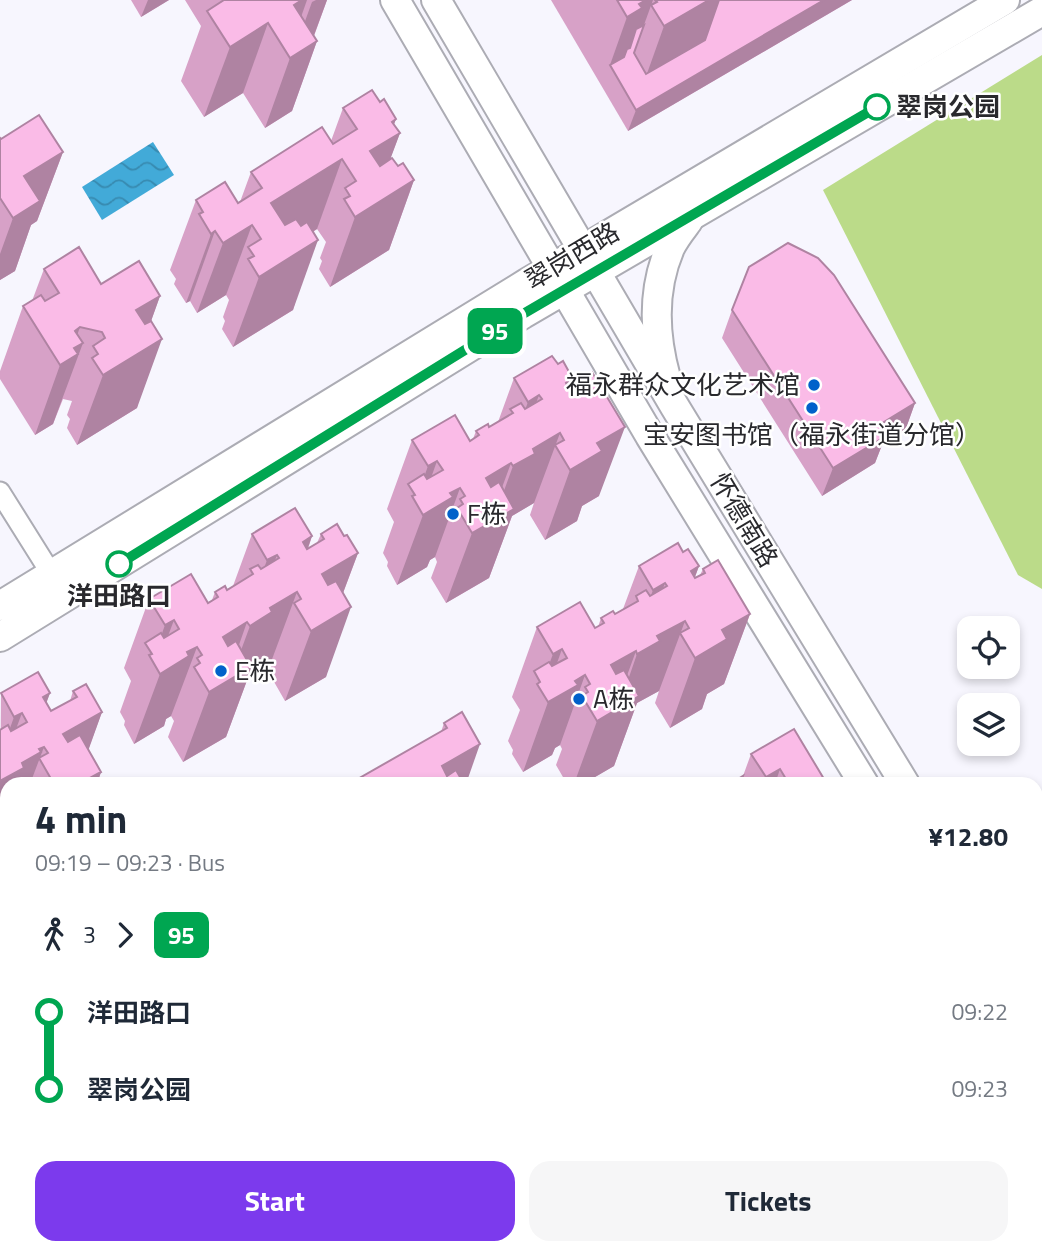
<!DOCTYPE html>
<html lang="en">
<head>
<meta charset="utf-8">
<style>
	body { margin:0; font-family:"Titillium Web","Noto Sans SC",sans-serif; background:#f6f6f7; color:#1f2937; height:100vh; display:flex; flex-direction:column; font-size:26px; white-space:nowrap }
	* { box-sizing:border-box; margin:0 }
	p { font-size:23px; color:#747a83 }
	.icon { flex:none; width:38px; height:38px; fill:none; stroke:currentColor; stroke-width:2; stroke-linecap:round; stroke-linejoin:round }
	.map { position:relative; flex:1; overflow:hidden }
	.side { position:absolute; left:0px; top:777px; width:1043px; height:478px; display:flex; flex-direction:column; background:#fff; border-radius:21px 21px 0 0; box-shadow:0 4px 10px #0003 }
	.side>* { flex:none }
	.badge { padding:0 14px; border-radius:10px; font-size:24px; line-height:46px }
	.tools { position:absolute; left:957px; top:616px; display:grid; gap:14px }
	.tools a { display:grid; place-items:center; width:63px; height:63px; border-radius:14px; background:#fff; box-shadow:0 4px 10px #0003; font-size:35px }
	.map>.badge { position:absolute; translate:-50% -50%; box-shadow:0 0 0 4px #fff }
	.legs { display:flex; align-items:center; gap:10px; height:77px; padding:0 35px; font-size:23px }
	.legs p { margin-inline-start:auto }
	.head { display:flex; align-items:center; justify-content:space-between; height:119px; padding:0 35px }
	h1 { font-size:38px; font-weight:700; line-height:52px }
	.cta { display:flex; gap:14px; margin-top:auto; padding:14px 35px }
	.cta a { flex:1; height:80px; border-radius:21px; background:#7c3aed; color:#fff; font-size:28px; font-weight:700; line-height:80px; text-align:center }
	.cta a+a { background:#f6f6f7; color:#1f2937 }
	ul { padding:0 35px; list-style:none }
	li { display:flex; align-items:center; gap:24px; height:77px; font-size:26px }
	li i { display:grid; place-items:center; width:10px; height:100%; margin:0 9px; background:currentColor }
	li i::after { content:''; width:18px; height:18px; margin:-9px; border:5px solid; border-radius:50%; background:#fff }
	li p { margin-inline-start:auto }
	li:first-child i { background:linear-gradient(#0000 50%,currentColor 0) }
	li:last-child i { background:linear-gradient(currentColor 50%,#0000 0) }
	.map>svg:first-child { display:block }
	.industrial { fill:url(#industrial-grid) }
	.park { fill:#bbdb89 }
	.water { fill:url(#water-waves) }
	.lines { fill:none; stroke-linecap:round; stroke-linejoin:round }
	.street-casing { stroke:#acacb4; stroke-width:23 }
	.secondary-casing { stroke:#acacb4; stroke-width:32 }
	.street { stroke:#fff; stroke-width:19 }
	.secondary { stroke:#fff; stroke-width:28 }
	.wall { fill:#d7a1c7 }
	.shaded-wall { fill:#af83a2 }
	.building { fill:#fabbe7; stroke:#af83a2; stroke-width:2 }
	.line-1-casing { stroke:#fff; stroke-width:16 }
	.line-1 { stroke:#00a651; stroke-width:10 }
	.stop-1-dot { fill:#fff; stroke:#00a651; stroke-width:3.5 }
	.poi-dot { fill:#0161ca; stroke:#fff; stroke-width:2.5 }
	.labels { text-anchor:middle; stroke-width:5; stroke-linejoin:round; paint-order:stroke }
	.stop-label { font-size:26px; font-weight:bold; fill:#29292d; stroke:#fff; text-anchor:start }
	.street-label { font-size:26px; fill:#29292d; stroke:#fff }
	.poi-label { font-size:26px; fill:#29292d; stroke:#fff; text-anchor:start }
</style>
</head>
<body>
<div class="map">
<svg width="1042" height="1254" viewBox="0 0 1042 1254">
	<defs>
		<pattern id="industrial-grid" width="8" height="8" patternUnits="userSpaceOnUse" patternTransform="scale(1.75)"><rect width="8" height="8" fill="#fde8e4"/><path d="M0 4h8M4 0v8" fill="none" stroke="#d9c7c4"/></pattern>
		<pattern id="water-waves" width="16" height="10" patternUnits="userSpaceOnUse" patternTransform="scale(1.75)"><rect width="16" height="10" fill="#42aad8"/><path d="M0 5q4-4 8 0t8 0" fill="none" stroke="#378ab0"/></pattern>
	</defs>
	<rect width="100%" height="100%" fill="#f7f6fe"/>
	<polygon class="industrial" points="1036,1197 1042,1206 1042,1254 491,1254 502,1248 1036,1248"/>
	<polygon class="park" points="1042,55 1042,589 1018,575 823,190"/>
	<polygon class="water" points="153,142 174,175 102,220 82,187"/>
	<g class="lines">
		<defs>
			<g id="street">
				<polyline points="0,492 52,575"/>
				<polyline points="438,1254 449,1248"/>
			</g>
			<g id="secondary">
				<polyline points="395,0 650,436 864,784"/>
				<polyline points="436,0 675,407 905,784"/>
				<path d="M666 378C654 335 652 290 670 248 674 239 682 229 688 221"/>
				<polyline points="0,606 527,283 1005,0"/>
				<polyline points="0,637 523,314 1042,11"/>
				<polyline points="1036,998 1042,1007"/>
				<polyline points="1036,1064 1042,1074"/>
			</g>
		</defs>
		<use href="#street" class="street-casing"/>
		<use href="#secondary" class="secondary-casing"/>
		<use href="#street" class="street"/>
		<use href="#secondary" class="secondary"/>
	</g>
	<g class="wall">
		<polygon points="131,0 169,0 141,17"/>
		<polygon points="185,0 327,0 314,36 317,41 292,111 265,128 243,93 204,117 181,81 201,26"/>
		<polygon points="551,0 852,0 628,131"/>
		<polygon points="380,102 396,119 394,124 400,133 390,159 414,180 389,250 330,287 319,269 322,261 320,258 326,242 317,229 313,232 293,310 233,347 222,329 225,321 223,317 229,300 226,295 197,313 190,301 186,303 174,284 176,279 170,270 196,200 238,203 240,202 251,172 331,141 343,108"/>
		<polygon points="0,138 1,139 63,152 37,221 31,225 15,271 0,280"/>
		<polygon points="44,269 101,284 160,296 151,321 137,408 77,445 67,428 70,419 67,415 72,401 63,399 53,424 35,435 0,379 0,371 23,306 32,301"/>
		<polygon points="732,310 915,403 905,431 882,445 875,463 822,496 722,338"/>
		<polygon points="558,364 573,379 569,389 570,391 575,388 577,381 592,372 599,496 582,506 577,521 545,540 530,515 534,503 512,516 489,578 446,603 431,578 437,562 435,557 430,560 427,567 397,585 387,566 388,562 383,553 394,522 387,509 412,440 470,441 473,439 476,431 489,427 498,422 514,378"/>
		<polygon points="252,534 312,536 308,549 317,543 321,534 344,536 358,553 343,593 326,677 285,701 269,673 272,664 271,662 249,675 226,737 183,762 168,737 174,721 171,716 166,719 164,726 134,744 124,725 125,721 120,712 131,681 124,668 149,599 208,603 212,600 215,592 227,590 233,586"/>
		<polygon points="683,552 699,566 695,577 695,578 700,575 703,569 750,614 724,684 707,694 702,709 670,728 655,703 659,691 637,703 614,766 583,784 567,784 556,765 562,749 560,745 555,748 552,755 523,772 512,754 513,750 508,741 520,710 512,697 537,627 595,628 598,627 601,618 615,614 623,609 639,566"/>
		<polygon points="73,691 102,712 88,750 101,772 97,784 7,784 7,827 1,830 0,834 1,693 50,693 46,703 51,711 70,701"/>
		<polygon points="462,712 466,784 441,732 444,723"/>
		<polygon points="751,754 827,784 730,784 743,776"/>
		<polygon points="7,962 7,1085 0,1073 0,981"/>
		<polygon points="109,1248 173,1248 170,1254 113,1254"/>
		<polygon points="173,1248 293,1248 291,1254 170,1254"/>
		<polygon points="522,1248 610,1248 613,1254 520,1254"/>
		<polygon points="657,1248 751,1248 755,1254 661,1254"/>
		<polygon points="783,1248 875,1248 878,1254 787,1254"/>
	</g>
	<g class="shaded-wall">
		<polygon points="148,0 169,0 141,17"/>
		<polygon points="302,0 307,0 288,54 294,5"/>
		<polygon points="316,0 327,0 310,46 317,41 292,111 265,128 290,58 292,57 312,2"/>
		<polygon points="637,0 653,0 636,47 622,69 610,65 627,17"/>
		<polygon points="709,0 719,0 697,62 639,96 664,26"/>
		<polygon points="824,0 852,0 628,131 636,110"/>
		<polygon points="268,23 243,93 204,117 230,47"/>
		<polygon points="396,119 388,140 400,133 374,203 370,151 392,122"/>
		<polygon points="63,152 37,221 31,225 15,271 0,280 0,254 13,218 24,176"/>
		<polygon points="342,159 317,229 253,268 271,203"/>
		<polygon points="414,180 389,250 330,287 355,217"/>
		<polygon points="252,225 226,295 197,313 223,243"/>
		<polygon points="215,231 190,301 186,303 211,234"/>
		<polygon points="318,240 293,310 233,347 259,277"/>
		<polygon points="160,296 140,352 162,339 137,408 77,445 103,375 136,310"/>
		<polygon points="80,327 68,361 74,348 83,343 57,413 53,424 35,435 60,365 75,331"/>
		<polygon points="573,379 552,438 560,433 534,503 512,516 489,578 446,603 472,533 486,478 504,467 528,402 539,395 514,465 511,463 489,523 493,521 513,466 533,449 566,383"/>
		<polygon points="915,403 905,431 882,445 875,463 822,496 833,468 879,425"/>
		<polygon points="625,427 599,496 582,506 577,521 545,540 570,470 597,443"/>
		<polygon points="437,461 420,509 415,502 428,466"/>
		<polygon points="460,488 435,557 430,560 427,567 397,585 423,515 450,493"/>
		<polygon points="312,536 291,596 297,592 271,662 249,675 226,737 183,762 209,692 205,686 223,637 244,624 267,560 277,555 251,624 249,625 247,622 226,682 230,680 250,626 267,615 270,608 281,602 303,542"/>
		<polygon points="358,553 334,617 351,607 326,677 285,701 311,631 322,574"/>
		<polygon points="699,566 677,625 685,621 659,691 637,703 614,766 583,784 574,784 597,721 593,714 611,665 630,654 653,590 665,583 639,653 637,654 636,651 614,711 618,709 637,654 655,644 657,636 669,630 691,571"/>
		<polygon points="750,614 724,684 707,694 702,709 670,728 695,658 722,630"/>
		<polygon points="174,620 156,668 152,661 165,625"/>
		<polygon points="197,647 171,716 166,719 164,726 134,744 160,674 187,652"/>
		<polygon points="562,649 545,697 540,689 553,654"/>
		<polygon points="585,675 560,745 555,748 552,755 523,772 548,702 575,681"/>
		<polygon points="50,693 25,761 39,749 44,747 30,784 7,784 7,827 1,830 0,834 0,781 43,697"/>
		<polygon points="102,712 77,782 63,734"/>
		<polygon points="22,713 0,772 0,756 14,717"/>
		<polygon points="480,744 466,784 435,784 442,766"/>
		<polygon points="780,769 775,784 763,784 766,777"/>
		<polygon points="101,772 97,784 79,784"/>
		<polygon points="152,1248 173,1248 170,1254 150,1254"/>
		<polygon points="205,1248 212,1248 210,1254 202,1254"/>
		<polygon points="234,1248 293,1248 291,1254 224,1254"/>
		<polygon points="939,1248 947,1248 938,1252"/>
	</g>
	<g class="building">
		<polygon points="224,0 302,0 294,5 317,41 290,58 268,23 230,47 207,11"/>
		<polygon points="617,0 646,0 639,4 642,8 627,17"/>
		<polygon points="655,0 709,0 664,26 651,5 657,2"/>
		<polygon points="719,0 824,0 636,110 610,65 624,57 627,49 630,48 636,29 644,25 634,53 646,74 705,40"/>
		<polygon points="372,90 380,102 384,99 396,119 392,122 400,133 370,151 380,166 392,158 398,166 403,163 414,180 355,217 344,199 350,196 345,188 356,181 342,159 271,203 285,225 296,219 301,226 307,222 318,240 259,277 248,259 254,256 248,247 261,239 252,225 223,243 215,231 211,234 199,214 203,212 196,200 225,182 238,203 262,188 251,172 322,127 333,144 357,129 343,108"/>
		<polygon points="39,115 63,152 24,176 40,201 13,218 0,198 0,138 1,139"/>
		<polygon points="788,243 818,258 834,275 915,403 879,425 886,436 833,468 732,310 749,267"/>
		<polygon points="79,247 101,284 139,261 160,296 136,310 145,324 151,321 162,339 103,375 92,358 98,354 93,346 105,338 102,332 80,327 75,331 83,343 74,348 78,354 60,365 23,306 41,295 45,301 59,293 44,269"/>
		<polygon points="552,356 558,364 563,361 573,379 566,383 570,391 580,385 577,381 592,372 625,427 597,443 602,451 570,470 555,445 564,440 560,433 533,449 535,454 513,466 511,463 486,478 491,487 499,482 514,509 472,533 457,508 463,504 460,499 465,496 460,488 450,493 453,497 423,515 412,496 415,495 408,484 424,474 427,479 443,470 437,461 428,466 412,440 455,415 470,441 479,435 476,431 488,424 489,427 513,413 510,409 521,403 525,409 542,399 539,395 528,402 514,378"/>
		<polygon points="295,508 312,536 303,542 307,549 324,539 321,534 337,524 344,536 347,535 358,553 322,574 328,585 336,581 351,607 311,631 294,603 301,599 297,592 270,608 272,612 250,626 247,622 223,637 228,646 236,641 251,667 209,692 194,667 200,663 197,658 202,655 197,647 187,652 189,656 160,674 149,655 152,654 145,643 161,633 164,638 179,629 174,620 165,625 149,599 191,574 208,603 218,597 215,592 225,586 227,590 253,574 250,569 258,565 261,569 279,558 277,555 267,560 252,534"/>
		<polygon points="678,543 683,552 688,549 699,566 691,571 695,578 705,573 703,569 718,560 750,614 722,630 727,639 695,658 680,633 689,628 685,621 657,636 660,641 637,654 636,651 611,665 616,674 624,670 639,696 597,721 582,696 588,692 585,687 590,684 585,675 575,681 578,685 548,702 537,684 540,682 534,671 549,662 552,666 567,658 562,649 553,654 537,627 580,602 595,628 604,623 601,618 613,611 615,614 638,601 636,596 646,590 650,596 667,586 665,583 653,590 639,566"/>
		<polygon points="38,672 50,693 43,697 51,711 77,697 73,691 86,684 102,712 63,734 68,742 80,735 101,772 79,784 54,784 39,758 48,753 44,747 39,749 41,752 22,763 24,768 0,781 0,730 8,725 11,731 27,722 22,713 14,717 1,693"/>
		<polygon points="462,712 480,744 442,766 447,776 456,770 464,784 349,784 447,728 444,723"/>
		<polygon points="794,729 827,784 789,784 780,769 766,777 751,754"/>
		<polygon points="743,776 740,784 730,784"/>
		<polygon points="218,1248 234,1248 224,1254 222,1254"/>
		<polygon points="536,1248 610,1248 613,1254 539,1254"/>
		<polygon points="677,1248 751,1248 755,1254 681,1254"/>
		<polygon points="804,1248 875,1248 878,1254 807,1254"/>
		<polygon points="975,1248 1014,1248 1018,1254 964,1254"/>
	</g>
	<g class="lines">
		<defs>
			<polyline id="line-1" points="119,564 523,314 877,107"/>
		</defs>
		<use href="#line-1" class="line-1-casing"/>
		<use href="#line-1" class="line-1"/>
	</g>
	<g class="stop-1-dot">
		<circle cx="877" cy="107" r="12"/>
		<circle cx="119" cy="564" r="12"/>
	</g>
	<g class="poi-dot">
		<circle cx="814" cy="385" r="7"/>
		<circle cx="812" cy="408" r="7"/>
		<circle cx="453" cy="514" r="7"/>
		<circle cx="221" cy="671" r="7"/>
		<circle cx="579" cy="699" r="7"/>
	</g>
	<g class="labels">
		<g class="stop-label">
			<text x="896" y="116">翠岗公园</text>
			<text x="119" y="605" text-anchor="middle">洋田路口</text>
		</g>
		<g class="street-label">
			<text transform="translate(572 256) rotate(-31)" y="9">翠岗西路</text>
			<text transform="translate(744 520) rotate(59)" y="9">怀德南路</text>
		</g>
		<g class="poi-label">
			<text x="800" y="394" text-anchor="end">福永群众文化艺术馆</text>
			<text x="812" y="444" text-anchor="middle">宝安图书馆（福永街道分馆）</text>
			<text x="467" y="523">F栋</text>
			<text x="235" y="680">E栋</text>
			<text x="593" y="708">A栋</text>
		</g>
	</g>
</svg>
<div class="tools">
<a><svg class="icon" aria-label="locate" viewBox="0 0 24 24"><circle cx="12" cy="12" r="6"/><path d="M12 2v4M12 18v4M2 12h4M18 12h4"/></svg></a>
<a><svg class="icon" aria-label="layers" viewBox="0 0 24 24"><path d="M12 4l9 5-9 5-9-5zM3 14l9 5 9-5"/></svg></a>
</div>
<b class="badge" style="left:495px;top:331px;background:#00a651;color:#fff">95</b>
<section class="side">
<div class="head"><div><h1>4 min</h1><p>09:19 – 09:23 · Bus</p></div><b>¥12.80</b></div>
<div class="legs"><svg class="icon" aria-label="walk" viewBox="0 0 24 24"><circle cx="13" cy="4" r="2"/><path d="M13 8l-2 6 4 7M11 14l-3 7M7 12l3-4h3l4 4"/></svg>3<svg class="icon" aria-label="forward" viewBox="0 0 24 24"><path d="M9 5l7 7-7 7"/></svg><b class="badge" style="background:#00a651;color:#fff">95</b></div>
<ul>
<li><i style="color:#00a651"></i><b>洋田路口</b><p>09:22</p></li>
<li><i style="color:#00a651"></i><b>翠岗公园</b><p>09:23</p></li>
</ul>
<div class="cta"><a>Start</a><a>Tickets</a></div>
</section>
</div>
</body>
</html>
